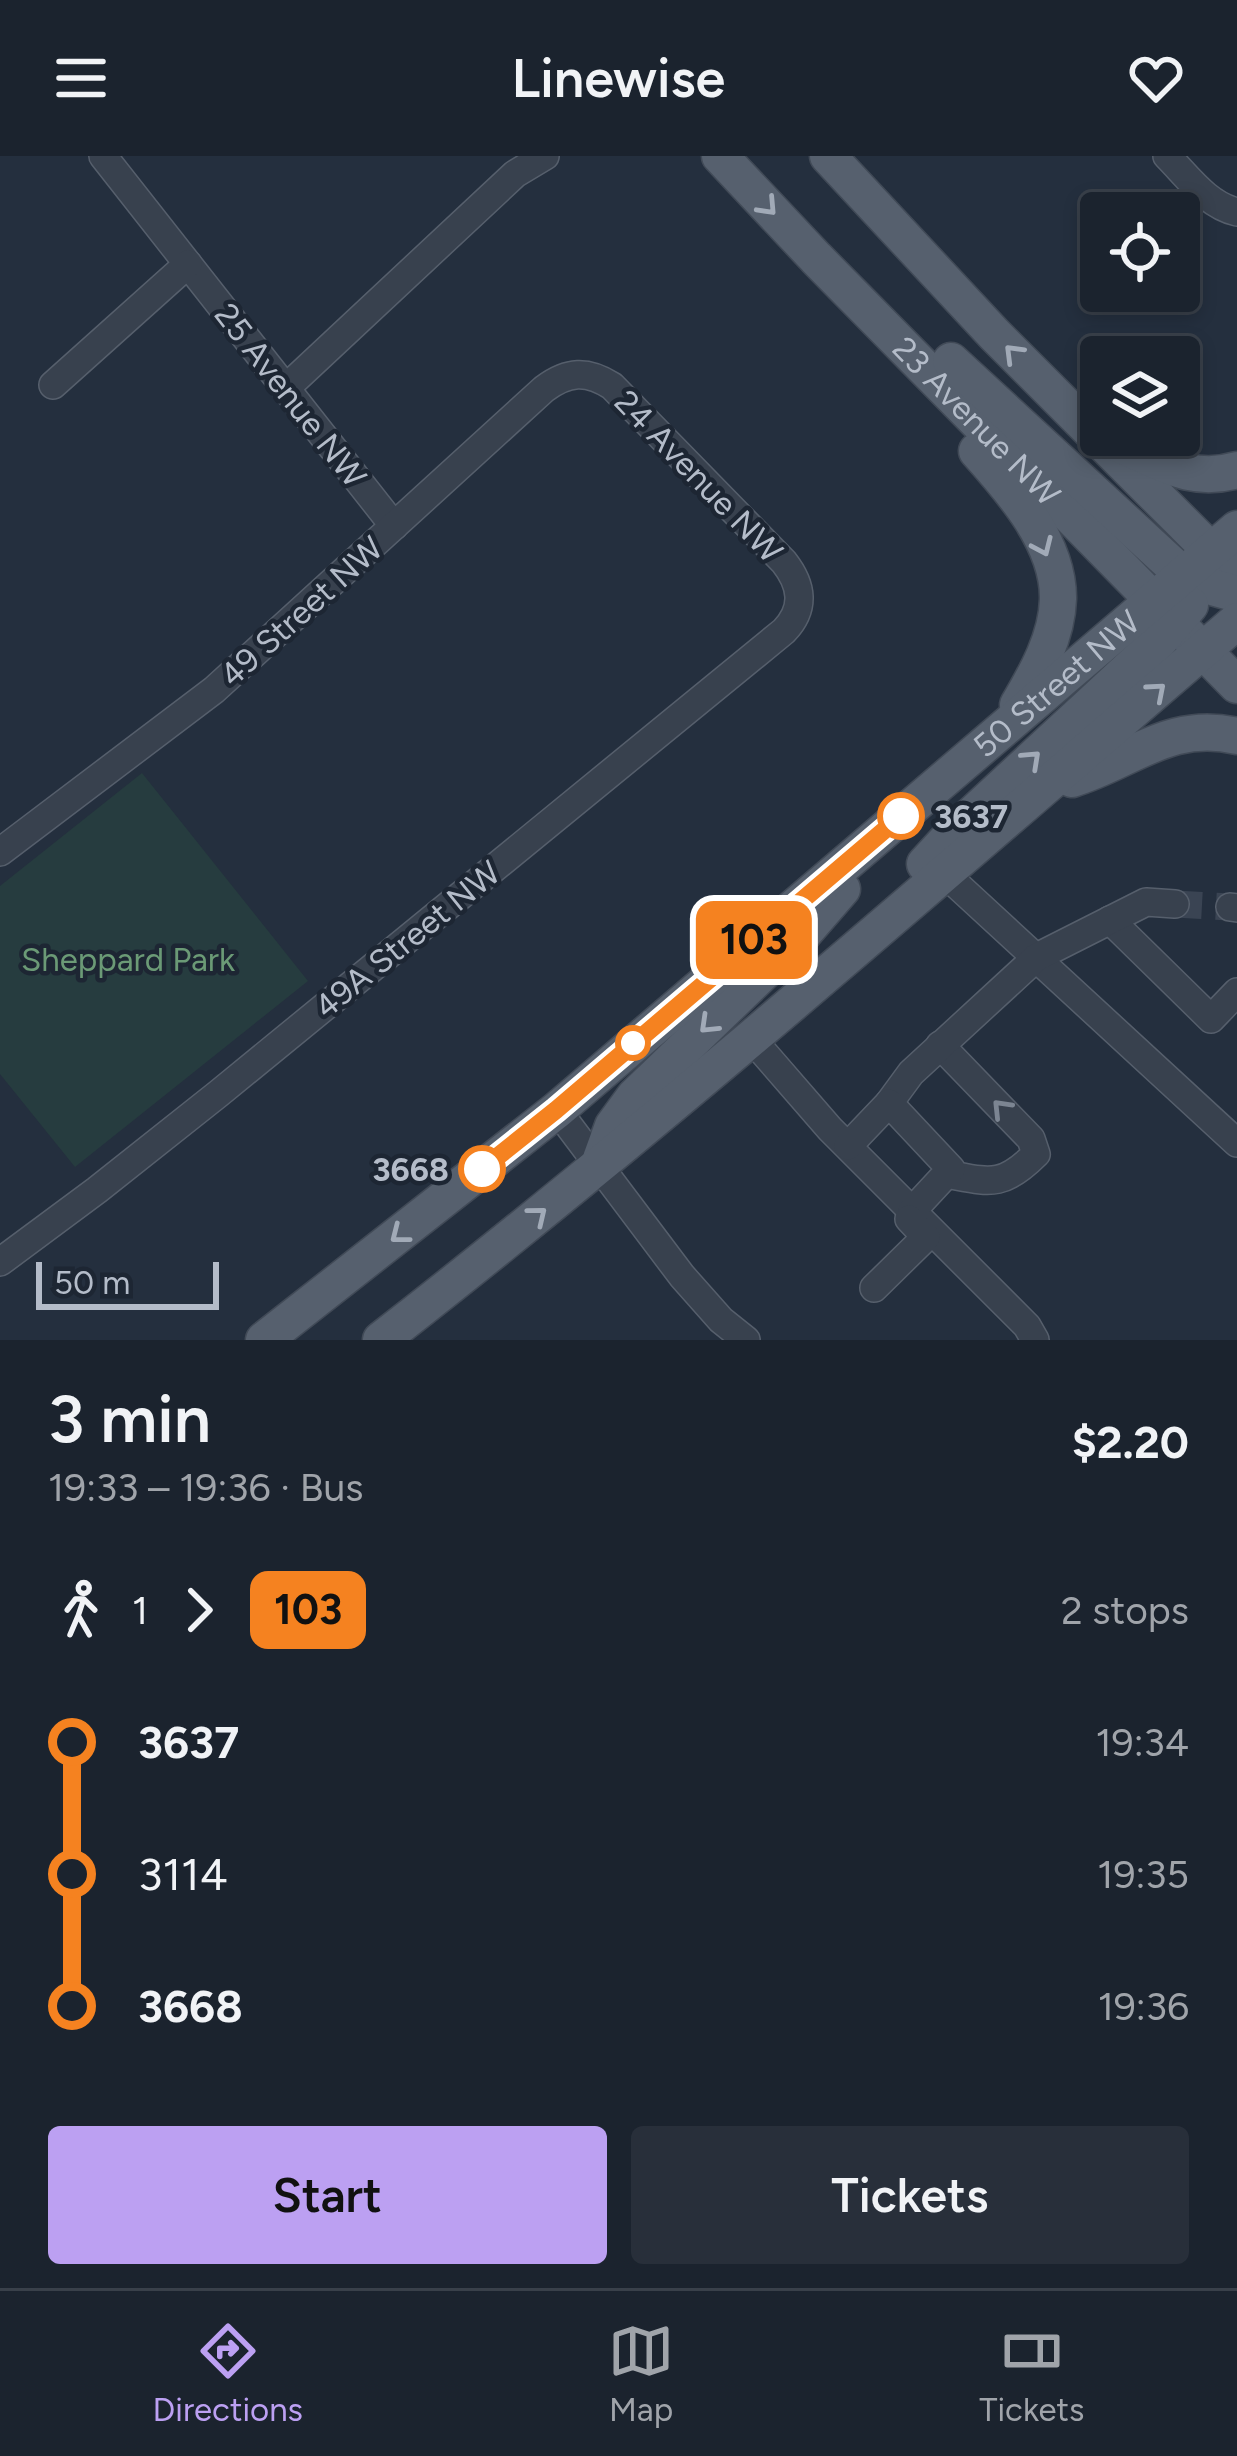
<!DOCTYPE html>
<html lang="en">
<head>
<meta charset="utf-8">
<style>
	body { margin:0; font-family:Figtree,sans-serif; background:#282f3a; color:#f1f3f6; height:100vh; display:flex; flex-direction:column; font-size:45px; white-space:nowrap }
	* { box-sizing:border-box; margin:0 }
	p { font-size:39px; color:#a0a4aa }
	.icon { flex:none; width:66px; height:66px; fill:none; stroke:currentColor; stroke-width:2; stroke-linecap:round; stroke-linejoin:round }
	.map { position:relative; height:1184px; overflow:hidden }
	.details { display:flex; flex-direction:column; background:#1b232e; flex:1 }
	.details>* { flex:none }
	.badge { padding:0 24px; border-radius:18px; font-size:42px; line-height:78px }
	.tools { position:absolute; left:1080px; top:36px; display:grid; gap:24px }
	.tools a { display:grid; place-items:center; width:120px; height:120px; border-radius:12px; background:#1b232e; box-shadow:0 6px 18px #0003,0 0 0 3px #39404a; font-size:60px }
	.scale { position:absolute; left:36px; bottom:30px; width:183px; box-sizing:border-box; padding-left:12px; border:6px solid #b4bcc9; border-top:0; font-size:33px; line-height:42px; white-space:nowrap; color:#b4bcc9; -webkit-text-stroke:9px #1d2633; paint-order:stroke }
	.map>.badge { position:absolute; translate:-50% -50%; box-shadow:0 0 0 6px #fff }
	.legs { display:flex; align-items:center; gap:18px; height:132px; padding:0 48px; font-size:39px }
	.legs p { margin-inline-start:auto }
	.summary { display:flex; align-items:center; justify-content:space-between; height:204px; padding:0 48px }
	h1 { font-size:66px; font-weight:600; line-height:90px }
	.cta { display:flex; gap:24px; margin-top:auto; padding:24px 48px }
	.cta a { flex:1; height:138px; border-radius:12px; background:#bca0f2; color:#111; font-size:48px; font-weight:600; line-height:138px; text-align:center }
	.cta a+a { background:#282f3a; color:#f1f3f6 }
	ul { padding:0 48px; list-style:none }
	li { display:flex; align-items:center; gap:42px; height:132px; font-size:45px }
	li i { display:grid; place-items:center; width:18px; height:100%; margin:0 15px; background:currentColor }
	li i::after { content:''; width:30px; height:30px; margin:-15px; border:9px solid; border-radius:50%; background:#1b232e }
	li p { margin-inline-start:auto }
	li:first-child i { background:linear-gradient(#0000 50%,currentColor 0) }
	li:last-child i { background:linear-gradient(currentColor 50%,#0000 0) }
	header { display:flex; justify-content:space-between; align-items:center; height:156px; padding:0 48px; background:#1b232e; font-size:54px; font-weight:600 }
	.tabs { display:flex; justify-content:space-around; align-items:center; height:168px; border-top:3px solid #39404a; background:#1b232e; font-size:33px; color:#a0a4aa }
	.tabs a { display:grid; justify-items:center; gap:6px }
	.tabs .on { color:#bca0f2 }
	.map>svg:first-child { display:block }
	.green { fill:#263c3f }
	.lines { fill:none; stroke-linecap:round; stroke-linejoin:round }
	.minor-tunnel { stroke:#3a4453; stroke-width:27; stroke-dasharray:27 14; stroke-linecap:butt }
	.minor-casing { stroke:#565f6c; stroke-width:30 }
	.major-casing { stroke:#414a57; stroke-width:39 }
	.minor { stroke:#38414e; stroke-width:27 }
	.major { stroke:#56606e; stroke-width:36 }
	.oneway { stroke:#a1aab7 }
	.oneway2 { stroke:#7c8592 }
	.line-1-casing { stroke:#fff; stroke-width:27 }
	.line-1 { stroke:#f58220; stroke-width:18 }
	.stop-1-dot { fill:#fff; stroke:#f58220; stroke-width:6 }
	.labels { text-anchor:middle; stroke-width:9; stroke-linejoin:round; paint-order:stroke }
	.street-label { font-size:33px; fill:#b4bcc9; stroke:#1d2633 }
	.stop-label { font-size:33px; font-weight:bold; fill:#b4bcc9; stroke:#1d2633; text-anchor:start }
	.park-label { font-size:33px; fill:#6b9a76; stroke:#1d2633 }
</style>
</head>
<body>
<header><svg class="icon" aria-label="menu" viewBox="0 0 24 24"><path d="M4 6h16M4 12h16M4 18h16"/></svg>Linewise<svg class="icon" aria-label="heart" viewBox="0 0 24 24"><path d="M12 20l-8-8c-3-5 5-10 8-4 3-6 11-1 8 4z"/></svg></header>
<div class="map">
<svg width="1237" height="1184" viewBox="0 0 1237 1184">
	<rect width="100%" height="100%" fill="#242f3e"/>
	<polygon class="green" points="142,617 308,825 75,1011 0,918 0,730"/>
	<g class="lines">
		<polyline class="minor-tunnel" points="1175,748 1230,751"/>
		<defs>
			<g id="minor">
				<polyline points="103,0 394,370"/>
				<path d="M1167 0C1188 21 1207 49 1237 56"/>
				<polyline points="53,229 188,108"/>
				<polyline points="286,232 515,18 545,0"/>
				<path d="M0 696 214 534 544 233C568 215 587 214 612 230L784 406C802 429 806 452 784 475L218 938 97 1034 0 1106"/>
				<polyline points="944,717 1237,987"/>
				<polyline points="1230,751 1237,752"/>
				<polyline points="1110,764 1211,863 1237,836"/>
				<polyline points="751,882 830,973 1027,1170 1035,1184"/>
				<path d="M940 889 1031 983 1036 998C1002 1032 990 1026 946 1018"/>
				<polyline points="889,947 911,917 1037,801 1146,746 1175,748"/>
				<polyline points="557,954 682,1120 721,1164 746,1184"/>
				<polyline points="848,990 889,947 951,1013 912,1055"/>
				<polyline points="874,1132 926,1081 909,1063"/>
			</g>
			<g id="major">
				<path id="s1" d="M720 0 816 102 1237 529"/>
				<polyline points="828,0 994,178 1237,421"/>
				<polyline points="951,205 1183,419 1201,428 1237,438"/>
				<path d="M1116 287C1159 304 1189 328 1237 314"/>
				<path d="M977 295C1012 334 1059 387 1058 443 1057 481 1037 517 1018 549"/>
				<path d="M1072 623C1131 605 1170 564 1237 580"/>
				<polyline points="925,708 961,669 1159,485 1190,449"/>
				<polyline points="601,1003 613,970 635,940 803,778 842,733"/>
				<path id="s2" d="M264 1184 557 954 1237 373"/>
				<path d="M381 1184C675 955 954 708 1237 465"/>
			</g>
		</defs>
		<use href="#minor" class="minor-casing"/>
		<use href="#major" class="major-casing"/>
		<use href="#minor" class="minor"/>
		<use href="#major" class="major"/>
	</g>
	<defs><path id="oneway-chevron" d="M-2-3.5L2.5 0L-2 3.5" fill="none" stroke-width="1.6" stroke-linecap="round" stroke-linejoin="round" transform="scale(3)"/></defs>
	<g class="oneway">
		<use href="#oneway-chevron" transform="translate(768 51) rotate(47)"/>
		<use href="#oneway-chevron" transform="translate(1013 197) rotate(-135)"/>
		<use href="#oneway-chevron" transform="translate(1043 391) rotate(66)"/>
		<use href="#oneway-chevron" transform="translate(1157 535) rotate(-41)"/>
		<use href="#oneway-chevron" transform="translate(1032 603) rotate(-43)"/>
		<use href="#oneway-chevron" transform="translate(708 869) rotate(136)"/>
		<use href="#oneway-chevron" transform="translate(538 1059) rotate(-39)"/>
		<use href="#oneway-chevron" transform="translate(399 1079) rotate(142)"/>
	</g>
	<use class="oneway2" href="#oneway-chevron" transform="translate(1001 952) rotate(-134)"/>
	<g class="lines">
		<defs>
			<polyline id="line-1" points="482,1013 556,954 901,660"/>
		</defs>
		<use href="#line-1" class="line-1-casing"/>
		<use href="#line-1" class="line-1"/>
	</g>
	<g class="stop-1-dot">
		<circle cx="901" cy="660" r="21"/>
		<circle cx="633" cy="887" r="15"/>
		<circle cx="482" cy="1013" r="21"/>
	</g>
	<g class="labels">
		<g class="street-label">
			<text transform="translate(291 239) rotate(52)" y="12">25 Avenue NW</text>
			<text dy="12" stroke="none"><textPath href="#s1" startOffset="369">23 Avenue NW</textPath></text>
			<text transform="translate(699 320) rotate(46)" y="12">24 Avenue NW</text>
			<text transform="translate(301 455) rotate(-42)" y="12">49 Street NW</text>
			<text dy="12" stroke="none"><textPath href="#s2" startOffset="1029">50 Street NW</textPath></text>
			<text transform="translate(407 783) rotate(-39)" y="12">49A Street NW</text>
		</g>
		<g class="stop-label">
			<text x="934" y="672">3637</text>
			<text x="449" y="1025" text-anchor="end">3668</text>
		</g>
		<g class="park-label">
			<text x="128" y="815">Sheppard Park</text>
		</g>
	</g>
</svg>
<div class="tools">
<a><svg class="icon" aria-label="locate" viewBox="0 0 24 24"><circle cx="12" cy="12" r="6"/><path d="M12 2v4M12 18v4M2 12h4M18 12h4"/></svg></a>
<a><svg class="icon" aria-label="layers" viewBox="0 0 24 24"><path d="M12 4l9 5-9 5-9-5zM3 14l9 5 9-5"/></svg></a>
</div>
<div class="scale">50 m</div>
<b class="badge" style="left:754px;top:784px;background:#f58220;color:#111">103</b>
</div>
<section class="details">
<div class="summary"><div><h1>3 min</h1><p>19:33 – 19:36 · Bus</p></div><b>$2.20</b></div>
<div class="legs"><svg class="icon" aria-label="walk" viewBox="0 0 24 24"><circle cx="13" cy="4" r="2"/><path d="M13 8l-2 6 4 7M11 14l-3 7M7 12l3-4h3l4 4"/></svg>1<svg class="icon" aria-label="forward" viewBox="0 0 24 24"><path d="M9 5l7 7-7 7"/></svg><b class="badge" style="background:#f58220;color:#111">103</b><p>2 stops</p></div>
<ul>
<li><i style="color:#f58220"></i><b>3637</b><p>19:34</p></li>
<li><i style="color:#f58220"></i><span>3114</span><p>19:35</p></li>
<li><i style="color:#f58220"></i><b>3668</b><p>19:36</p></li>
</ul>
<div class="cta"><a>Start</a><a>Tickets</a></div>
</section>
<nav class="tabs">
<a class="on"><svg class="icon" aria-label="directions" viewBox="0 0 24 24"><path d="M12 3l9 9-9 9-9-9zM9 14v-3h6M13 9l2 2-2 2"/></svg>Directions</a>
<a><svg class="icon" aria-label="map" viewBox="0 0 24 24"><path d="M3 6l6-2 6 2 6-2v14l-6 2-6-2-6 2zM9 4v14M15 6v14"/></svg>Map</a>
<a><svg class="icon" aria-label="tickets" viewBox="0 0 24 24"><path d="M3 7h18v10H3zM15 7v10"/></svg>Tickets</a>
</nav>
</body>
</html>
